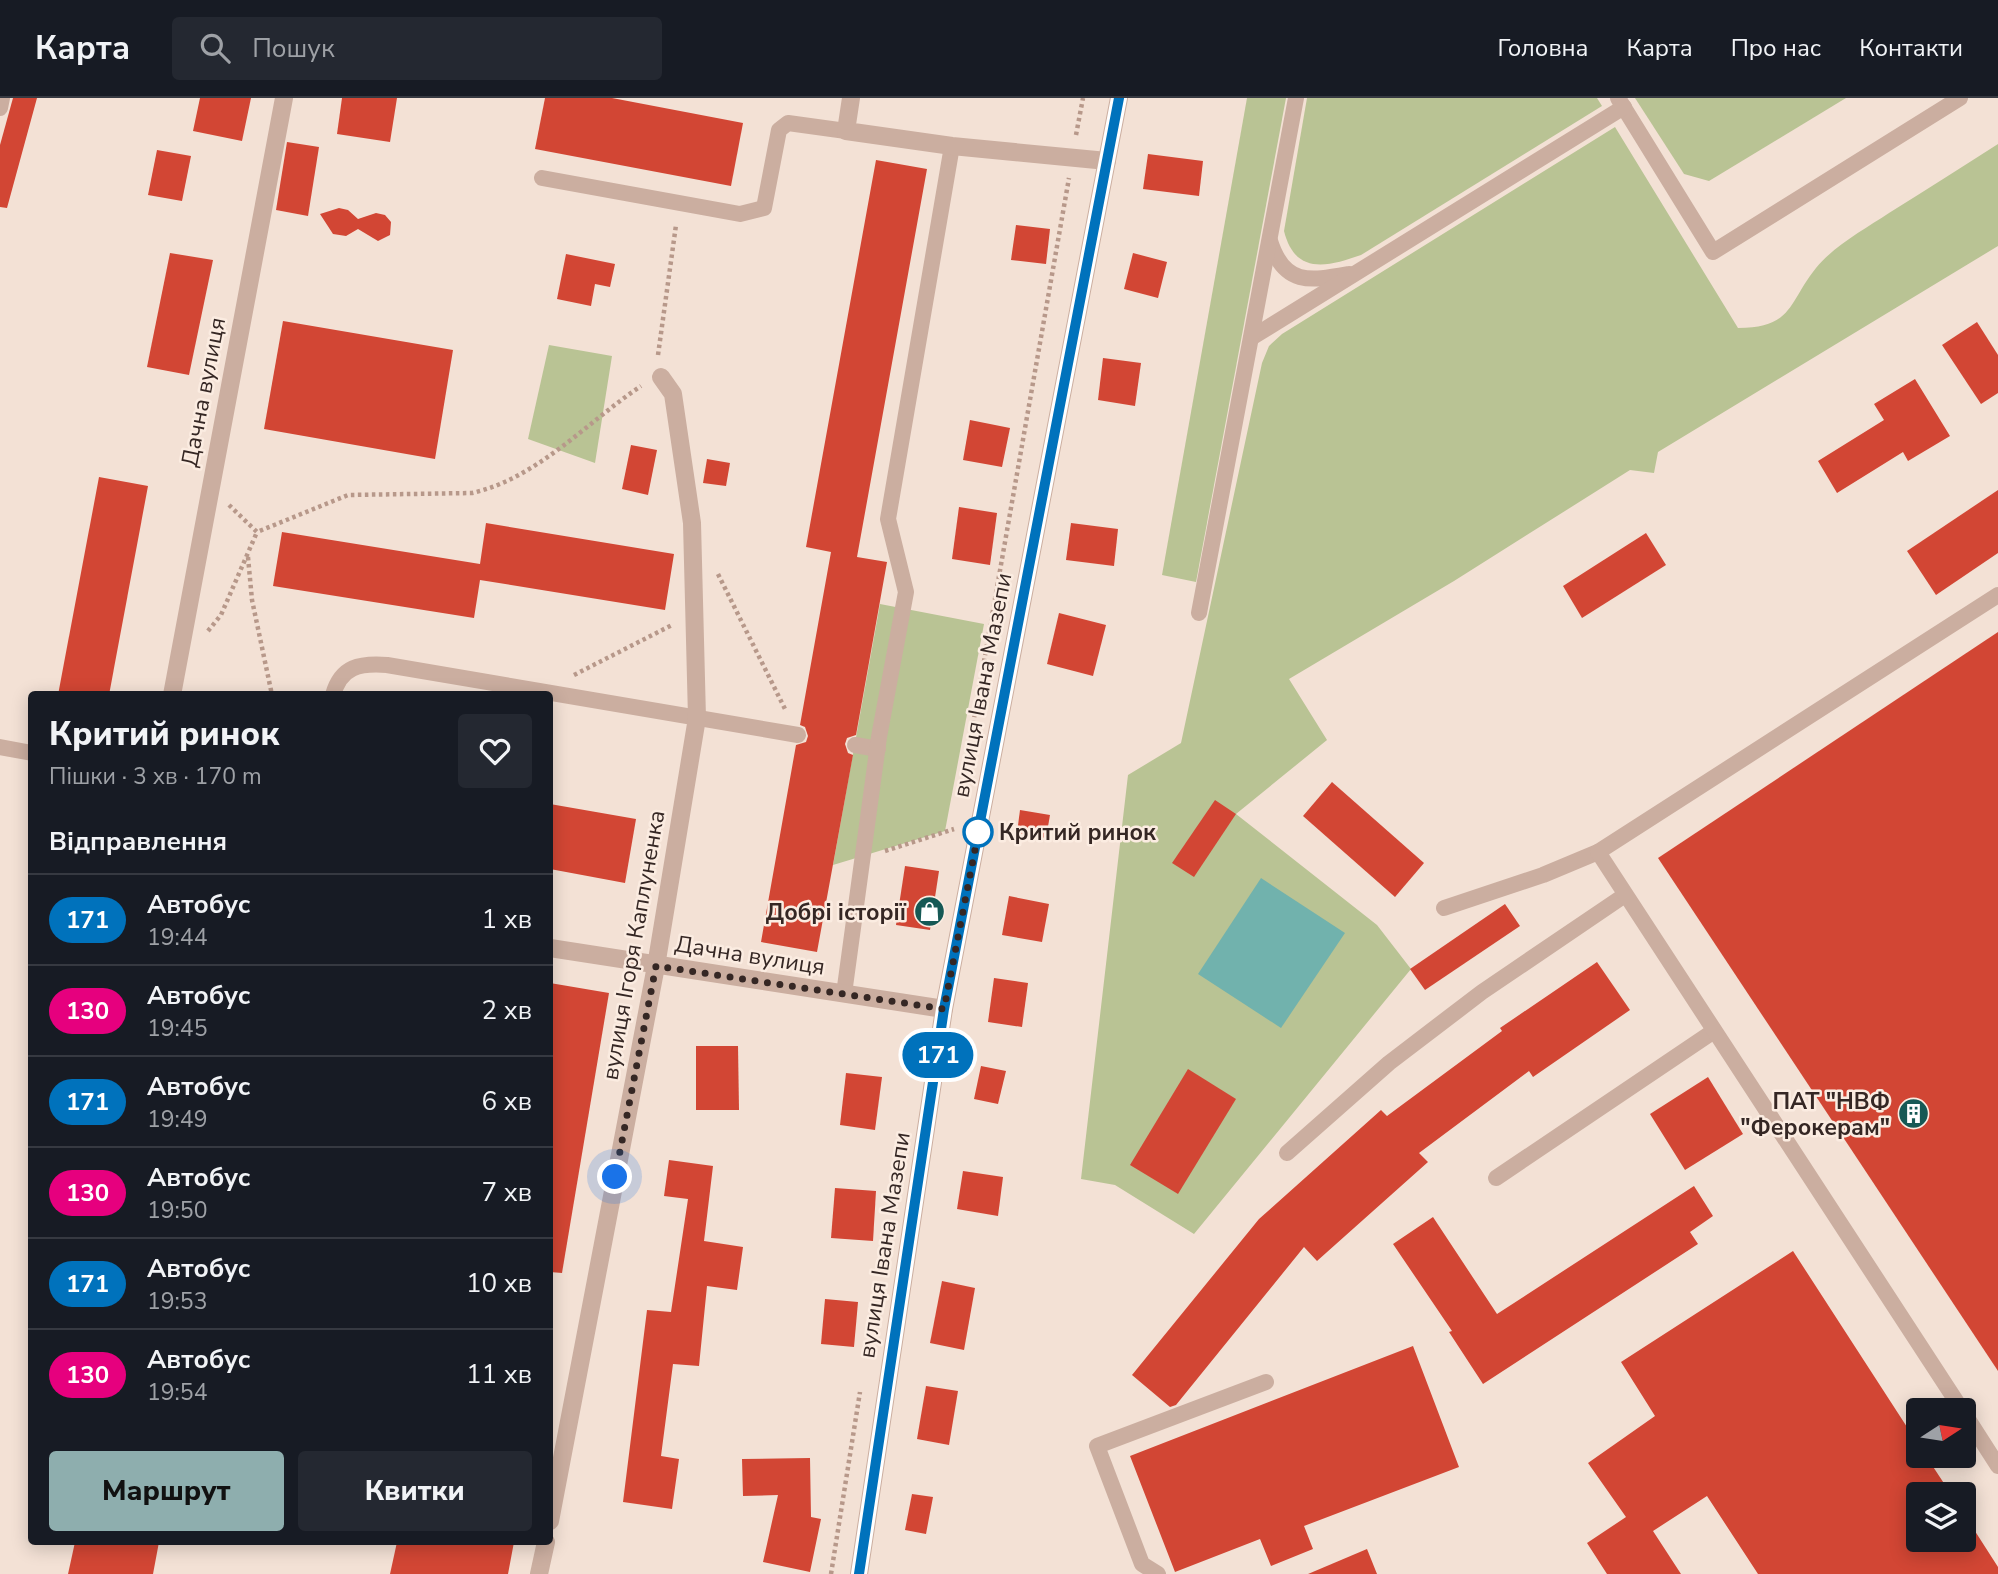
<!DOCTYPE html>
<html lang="uk">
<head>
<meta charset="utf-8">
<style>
	body { margin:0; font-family:"Nunito Sans",sans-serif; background:#242831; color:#f1f3f6; height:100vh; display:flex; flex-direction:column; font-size:26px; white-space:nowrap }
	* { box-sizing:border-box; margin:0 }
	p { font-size:23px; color:#9ea1a6 }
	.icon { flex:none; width:38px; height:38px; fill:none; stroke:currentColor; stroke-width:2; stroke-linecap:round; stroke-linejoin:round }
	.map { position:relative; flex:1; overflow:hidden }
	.side { position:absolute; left:28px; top:593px; width:525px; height:854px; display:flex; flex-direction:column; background:#171b24; border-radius:7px; box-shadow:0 4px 18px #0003 }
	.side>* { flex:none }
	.badge { padding:0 14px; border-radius:23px; font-size:24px; line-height:46px }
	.needle { width:46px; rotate:78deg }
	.controls { position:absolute; left:1906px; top:1300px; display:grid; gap:14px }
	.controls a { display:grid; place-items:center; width:70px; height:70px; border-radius:7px; background:#171b24; box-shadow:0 4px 18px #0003; font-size:35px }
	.you { position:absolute; width:35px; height:35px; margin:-18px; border:5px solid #fff; border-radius:50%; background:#1a73e8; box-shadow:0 0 0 10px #1a73e833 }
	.map>.badge { position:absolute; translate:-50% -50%; box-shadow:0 0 0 4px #fff }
	h2 { padding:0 21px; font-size:26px; line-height:63px }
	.round { display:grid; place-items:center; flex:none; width:74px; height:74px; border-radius:7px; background:#242831 }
	.summary { display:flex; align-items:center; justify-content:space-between; height:119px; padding:0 21px }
	h1 { font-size:33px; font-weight:800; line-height:52px }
	.button { display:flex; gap:14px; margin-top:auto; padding:14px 21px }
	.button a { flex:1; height:80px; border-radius:7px; background:#8eaeae; color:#111; font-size:28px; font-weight:800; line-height:80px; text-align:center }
	.button a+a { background:#242831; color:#f1f3f6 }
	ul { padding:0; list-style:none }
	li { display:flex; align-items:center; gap:21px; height:91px; padding:0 21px; border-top:2px solid #363941 }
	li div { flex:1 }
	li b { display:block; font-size:26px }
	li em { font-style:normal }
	li .badge { min-width:77px; font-weight:700; text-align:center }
	header { display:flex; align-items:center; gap:42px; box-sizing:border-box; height:98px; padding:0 35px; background:#171b24; border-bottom:2px solid #363941 }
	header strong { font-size:33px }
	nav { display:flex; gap:38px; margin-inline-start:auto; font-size:24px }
	.search { width:490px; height:63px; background:#242831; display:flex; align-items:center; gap:18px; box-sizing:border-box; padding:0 24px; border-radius:7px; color:#9ea1a6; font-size:26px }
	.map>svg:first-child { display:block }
	.green { fill:#b9c394 }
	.water { fill:#71b2ad }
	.building { fill:#d24634 }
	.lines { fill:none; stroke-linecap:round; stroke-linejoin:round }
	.path { stroke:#b7988a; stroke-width:4.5; stroke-dasharray:3.5 3.5; stroke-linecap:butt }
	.service { stroke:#cbaea0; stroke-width:16 }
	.minor { stroke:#cbaea0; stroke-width:18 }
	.tertiary { stroke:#cbaea0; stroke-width:18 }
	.line-casing { stroke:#fff; stroke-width:16 }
	.line { stroke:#0072bc; stroke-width:10 }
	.walk { stroke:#352724; stroke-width:7; stroke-dasharray:0 12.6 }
	.stop-dot { fill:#fff; stroke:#0072bc; stroke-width:3.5 }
	.labels { text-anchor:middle; stroke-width:5; stroke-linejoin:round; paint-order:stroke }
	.street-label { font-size:23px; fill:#352724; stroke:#fbece1 }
	.stop-label { font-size:23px; font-weight:bold; fill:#352724; stroke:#fbece1; text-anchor:start }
	.poi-label { font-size:23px; font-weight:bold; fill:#352724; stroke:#fbece1; text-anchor:end }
</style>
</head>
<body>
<header>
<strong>Карта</strong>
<div class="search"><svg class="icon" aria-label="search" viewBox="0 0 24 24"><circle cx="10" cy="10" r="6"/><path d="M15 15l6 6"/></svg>Пошук</div>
<nav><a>Головна</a><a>Карта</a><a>Про нас</a><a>Контакти</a></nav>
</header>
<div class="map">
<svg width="1998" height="1476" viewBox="0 0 1998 1476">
	<rect width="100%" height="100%" fill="#f3e1d5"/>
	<g class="green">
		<polygon points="1247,0 1286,0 1196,484 1162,477"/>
		<path d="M1307 0H1597L1602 8 1361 157C1327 169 1295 177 1284 133Z"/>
		<polygon points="1635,0 1846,0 1709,83 1684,76"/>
		<path d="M1615 29 1738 230C1793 230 1788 205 1816 170 1835 147 1865 131 1889 115 1926 92 1962 69 1998 46V148L1658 354 1654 375 1630 372 1454 483 1289 581 1327 642 1236 716 1377 827 1411 871 1194 1136 1115 1087 1081 1081 1128 677 1181 645 1262 265 1269 248 1282 236Z"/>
		<polygon points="549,247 612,258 595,365 528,341"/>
		<polygon points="880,506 984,526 945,733 833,767"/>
	</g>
	<polygon class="water" points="1261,780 1345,835 1281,930 1198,876"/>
	<g class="building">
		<polygon points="13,0 37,0 7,110 0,109 0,47"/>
		<polygon points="200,0 251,0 242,43 193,33"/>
		<polygon points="342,0 397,0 390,44 337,36"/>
		<polygon points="545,0 612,0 743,25 731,88 535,51"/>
		<polygon points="287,44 319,49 308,118 276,112"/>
		<polygon points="157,52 191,58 182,103 148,97"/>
		<polygon points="1148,56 1203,63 1199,98 1143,91"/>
		<polygon points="876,62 927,71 857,459 887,464 856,637 847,640 845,646 848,655 853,657 817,854 761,844 796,647 806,644 808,638 805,629 800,627 831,454 806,449"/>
		<polygon points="339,110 348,112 358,121 376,115 385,117 391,124 390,137 378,143 358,131 346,138 333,136 320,116"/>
		<polygon points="1016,127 1050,131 1046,166 1011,162"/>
		<polygon points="170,155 213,162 189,277 147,269"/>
		<polygon points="1133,155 1167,164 1158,200 1124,191"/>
		<polygon points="566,156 615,166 610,189 595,186 591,208 557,201"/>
		<polygon points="283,223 453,252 435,361 264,331"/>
		<polygon points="1977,224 1998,257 1998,295 1981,306 1942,247"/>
		<polygon points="1103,260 1141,265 1135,308 1098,302"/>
		<polygon points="1915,281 1950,338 1908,363 1903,354 1837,395 1818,363 1884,322 1874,306"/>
		<polygon points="970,322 1010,330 1002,369 963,362"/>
		<polygon points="631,347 657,352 648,397 622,391"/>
		<polygon points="707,361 730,365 726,388 703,385"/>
		<polygon points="99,379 148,388 109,597 58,597"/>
		<polygon points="1998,392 1998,455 1936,497 1907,453"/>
		<polygon points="959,409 997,415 990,467 952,461"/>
		<polygon points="486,425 674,456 665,512 480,482 474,520 273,488 282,434 480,466"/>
		<polygon points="1071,425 1118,431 1114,468 1066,462"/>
		<polygon points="1646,435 1666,467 1582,520 1563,488"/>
		<polygon points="1059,515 1106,527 1093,578 1047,566"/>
		<polygon points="1998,534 1998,1273 1658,760"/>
		<polygon points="1332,684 1424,765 1395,799 1303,718"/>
		<polygon points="1215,702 1236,716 1194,779 1172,765"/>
		<polygon points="550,706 636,721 625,785 550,771"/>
		<polygon points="1020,712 1050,717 1046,740 1017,735"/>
		<polygon points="905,768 939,773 930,832 896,827"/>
		<polygon points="1009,798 1049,806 1042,844 1002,837"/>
		<polygon points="1505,806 1520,828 1425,892 1410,871"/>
		<polygon points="1597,864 1630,912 1533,979 1529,973 1419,1055 1428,1064 1317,1163 1304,1149 1176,1307 1170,1309 1132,1277 1259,1121 1381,1012 1387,1018 1502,933 1500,930"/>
		<polygon points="994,880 1028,885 1022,929 988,924"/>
		<polygon points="550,885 609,895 562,1175 550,1174"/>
		<polygon points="696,948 738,948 739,1012 696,1012"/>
		<polygon points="981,968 1006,973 998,1006 974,1001"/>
		<polygon points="1188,971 1236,1001 1178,1096 1130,1067"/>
		<polygon points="846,975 882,979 875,1032 840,1027"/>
		<polygon points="1708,979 1743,1036 1685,1072 1650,1016"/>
		<polygon points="669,1062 713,1068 704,1143 743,1149 737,1192 707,1188 699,1268 673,1266 661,1358 679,1361 672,1411 623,1404 647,1212 671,1214 688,1101 664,1098"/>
		<polygon points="963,1073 1003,1079 998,1118 957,1111"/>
		<polygon points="1694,1088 1713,1118 1690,1134 1698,1146 1483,1286 1449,1234 1452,1233 1393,1146 1433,1119 1497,1216"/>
		<polygon points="835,1090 876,1093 873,1143 831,1140"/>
		<polygon points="1793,1153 1918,1346 1918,1358 1926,1358 1951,1396 1918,1396 1918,1442 1964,1442 1964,1416 1998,1469 1998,1476 1758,1476 1707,1398 1653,1433 1681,1476 1607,1476 1587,1445 1626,1419 1588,1365 1655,1318 1621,1264"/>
		<polygon points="942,1183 975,1190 964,1252 930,1245"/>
		<polygon points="825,1201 858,1204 854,1249 821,1246"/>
		<polygon points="1413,1248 1459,1369 1304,1428 1313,1451 1271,1468 1260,1441 1175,1474 1130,1358"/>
		<polygon points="926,1288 958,1293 949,1347 917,1341"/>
		<polygon points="810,1360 811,1419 821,1421 810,1474 763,1464 778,1397 743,1398 742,1361"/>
		<polygon points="912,1396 933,1399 926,1436 905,1432"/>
		<polygon points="75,1444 159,1444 153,1476 68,1476"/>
		<polygon points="397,1444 514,1444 508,1476 390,1476"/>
		<polygon points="1367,1451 1377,1476 1308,1476"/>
	</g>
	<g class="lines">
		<g class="path">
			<polyline points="1076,37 1083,0"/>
			<polyline points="658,257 676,127"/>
			<path d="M229 407 257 434 348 397 472 395C538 380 587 324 641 288"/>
			<polyline points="248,459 252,502 272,597"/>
			<polyline points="718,476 786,613"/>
			<polyline points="208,533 221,517 257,434"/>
			<polyline points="574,577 672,527"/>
			<polyline points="973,626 1069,80"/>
			<polyline points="885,753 954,731"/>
			<polyline points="831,1476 860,1294"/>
		</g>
		<g class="service">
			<polyline points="1618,0 1713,154 1960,0"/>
			<polyline points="0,10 2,0"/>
			<polyline points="542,80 740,116 764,110 779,32 788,25 846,33"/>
			<path d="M1270 143C1284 188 1310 183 1349 176"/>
			<polyline points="1251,240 1624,9"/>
			<polyline points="1199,515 1296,0"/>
			<path d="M333 597C341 568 360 565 387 567L798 637"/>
			<polyline points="855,647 878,651"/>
			<polyline points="0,649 32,655"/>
			<polyline points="1444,810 1543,777 1598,754"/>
			<polyline points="844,896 879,639 906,494 888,421 952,48"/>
			<polyline points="1287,1055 1389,965 1482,894 1625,797"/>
			<polyline points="1496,1080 1714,933"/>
			<polyline points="1962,1312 1598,754 1998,497"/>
			<polyline points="1964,1315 1998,1368"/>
			<polyline points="1158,1476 1142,1466 1097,1348 1266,1284"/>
		</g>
		<g class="minor">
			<polyline points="851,0 846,33 952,48 1107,63"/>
			<polyline points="172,597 284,0"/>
			<polyline points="550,850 944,911"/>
			<polyline points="550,1423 656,868 697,620 692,425 673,296 661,279"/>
			<polyline points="539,1476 546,1444"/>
		</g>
		<polyline class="tertiary" points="859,1476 944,911 1119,0"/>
	</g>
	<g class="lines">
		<defs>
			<polyline id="line" points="859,1476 944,911 1119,0"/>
		</defs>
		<use href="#line" class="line-casing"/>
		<use href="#line" class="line"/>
		<polyline class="walk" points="615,1079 656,868 944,911 980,726 978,734"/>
	</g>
	<defs>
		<symbol id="shop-disc" viewBox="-11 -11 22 22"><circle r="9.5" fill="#165955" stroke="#fbece1"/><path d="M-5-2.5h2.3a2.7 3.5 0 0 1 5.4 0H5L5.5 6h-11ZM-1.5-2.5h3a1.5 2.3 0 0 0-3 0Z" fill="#fff"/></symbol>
		<symbol id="building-disc" viewBox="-11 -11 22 22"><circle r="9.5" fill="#165955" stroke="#fbece1"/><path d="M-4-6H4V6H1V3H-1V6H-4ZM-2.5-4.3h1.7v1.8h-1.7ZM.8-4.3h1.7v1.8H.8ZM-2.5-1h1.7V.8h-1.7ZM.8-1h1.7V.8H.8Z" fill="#fff"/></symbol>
	</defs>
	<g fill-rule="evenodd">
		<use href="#shop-disc" x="912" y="796" width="35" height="35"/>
		<use href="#building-disc" x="1896" y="998" width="35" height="35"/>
	</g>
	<circle class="stop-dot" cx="978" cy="734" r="14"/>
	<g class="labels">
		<g class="street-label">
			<text transform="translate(203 294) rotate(-79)" y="8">Дачна вулиця</text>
			<text transform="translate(982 587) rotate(-79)" y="8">вулиця Івана Мазепи</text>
			<text transform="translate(633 847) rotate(-80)" y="8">вулиця Ігоря Каплуненка</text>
			<text transform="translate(750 857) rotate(9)" y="8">Дачна вулиця</text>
			<text transform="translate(884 1147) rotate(-81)" y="8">вулиця Івана Мазепи</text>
		</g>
		<g class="stop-label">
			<text x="999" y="742">Критий ринок</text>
		</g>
		<g class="poi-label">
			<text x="906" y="822">Добрі історії</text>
			<text x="1890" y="1011">ПАТ "НВФ<tspan x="1890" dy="26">"Ферокерам"</tspan></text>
		</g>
	</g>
</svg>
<div class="controls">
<a><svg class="needle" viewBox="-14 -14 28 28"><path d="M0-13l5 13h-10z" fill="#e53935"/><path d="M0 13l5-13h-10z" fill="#9ea1a6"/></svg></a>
<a><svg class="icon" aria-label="layers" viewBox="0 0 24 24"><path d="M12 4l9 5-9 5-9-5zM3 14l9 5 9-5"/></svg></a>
</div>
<div class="you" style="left:615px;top:1079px"></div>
<b class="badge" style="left:938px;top:957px;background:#0072bc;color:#fff">171</b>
<section class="side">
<div class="summary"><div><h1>Критий ринок</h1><p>Пішки · 3 хв · 170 m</p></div><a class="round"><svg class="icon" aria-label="heart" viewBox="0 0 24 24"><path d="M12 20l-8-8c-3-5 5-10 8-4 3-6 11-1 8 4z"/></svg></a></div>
<h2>Відправлення</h2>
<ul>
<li><span class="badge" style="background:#0072bc;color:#fff">171</span><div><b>Автобус</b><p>19:44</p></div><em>1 хв</em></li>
<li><span class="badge" style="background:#e6007e;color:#fff">130</span><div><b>Автобус</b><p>19:45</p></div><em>2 хв</em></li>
<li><span class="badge" style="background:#0072bc;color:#fff">171</span><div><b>Автобус</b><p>19:49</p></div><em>6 хв</em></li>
<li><span class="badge" style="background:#e6007e;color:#fff">130</span><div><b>Автобус</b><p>19:50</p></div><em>7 хв</em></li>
<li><span class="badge" style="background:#0072bc;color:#fff">171</span><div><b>Автобус</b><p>19:53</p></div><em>10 хв</em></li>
<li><span class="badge" style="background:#e6007e;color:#fff">130</span><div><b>Автобус</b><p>19:54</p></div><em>11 хв</em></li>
</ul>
<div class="button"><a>Маршрут</a><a>Квитки</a></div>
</section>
</div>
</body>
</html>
